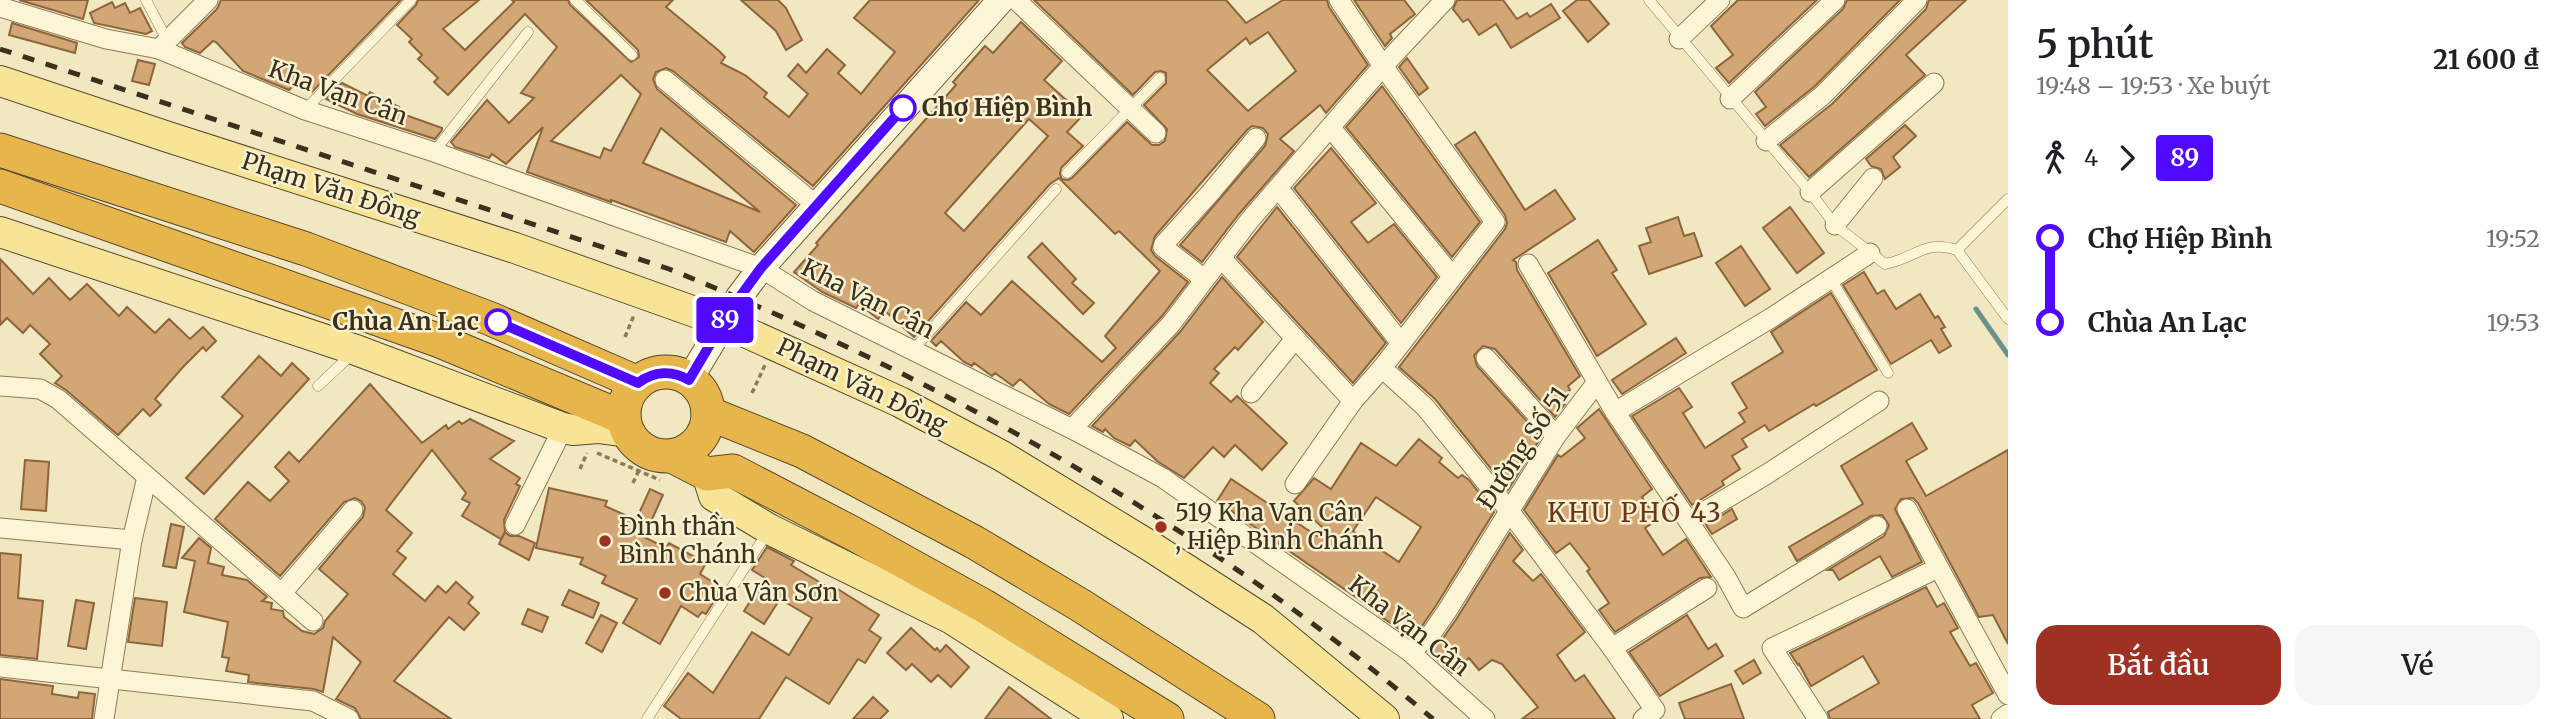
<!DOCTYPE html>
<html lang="vi">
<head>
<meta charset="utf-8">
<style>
	body { margin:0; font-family:Merriweather,serif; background:#f6f6f6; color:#202124; height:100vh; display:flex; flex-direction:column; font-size:26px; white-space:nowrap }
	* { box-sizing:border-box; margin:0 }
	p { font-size:23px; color:#757577 }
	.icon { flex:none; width:38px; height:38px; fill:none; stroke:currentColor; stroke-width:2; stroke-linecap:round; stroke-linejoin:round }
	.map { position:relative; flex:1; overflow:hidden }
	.panel { display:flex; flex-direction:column; background:#fff; width:560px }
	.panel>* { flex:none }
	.badge { padding:0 14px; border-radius:5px; font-size:24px; line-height:46px }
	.map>.badge { position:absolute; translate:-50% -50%; box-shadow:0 0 0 4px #fff }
	.legs { display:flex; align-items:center; gap:10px; height:77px; padding:0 28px; font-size:23px }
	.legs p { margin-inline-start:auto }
	.head { display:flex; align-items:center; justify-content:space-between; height:119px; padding:0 28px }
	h1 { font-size:38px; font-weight:600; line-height:52px }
	.action { display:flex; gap:14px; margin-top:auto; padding:14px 28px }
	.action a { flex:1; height:80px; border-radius:21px; background:#9f3123; color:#fff; font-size:28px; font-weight:600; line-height:80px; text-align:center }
	.action a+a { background:#f6f6f6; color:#202124 }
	ul { padding:0 28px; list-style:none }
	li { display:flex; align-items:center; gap:24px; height:84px; font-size:26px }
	li i { display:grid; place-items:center; width:10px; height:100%; margin:0 9px; background:currentColor }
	li i::after { content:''; width:18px; height:18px; margin:-9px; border:5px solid; border-radius:50%; background:#fff }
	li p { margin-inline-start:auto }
	li:first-child i { background:linear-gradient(#0000 50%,currentColor 0) }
	li:last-child i { background:linear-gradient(currentColor 50%,#0000 0) }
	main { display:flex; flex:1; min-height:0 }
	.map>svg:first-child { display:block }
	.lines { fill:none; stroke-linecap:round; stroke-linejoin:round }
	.stream { stroke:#6a928d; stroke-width:5 }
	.building { fill:#d2a675; stroke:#8d653c; stroke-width:2; fill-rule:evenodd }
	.lane-casing { stroke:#8c7a57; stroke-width:11 }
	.street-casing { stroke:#8c7a57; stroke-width:21 }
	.secondary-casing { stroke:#6e5a3b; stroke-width:28 }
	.primary-casing { stroke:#59472c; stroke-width:32 }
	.highway-casing { stroke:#59472c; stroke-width:35 }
	.path { stroke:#8c7a57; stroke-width:3.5; stroke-dasharray:5 3.5; stroke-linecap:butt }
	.lane { stroke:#fbf4d5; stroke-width:10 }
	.street { stroke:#fbf4d5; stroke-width:19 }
	.secondary { stroke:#fbf4d5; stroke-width:26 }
	.primary { stroke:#f7e497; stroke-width:30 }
	.highway { stroke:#e6b54c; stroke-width:33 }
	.rail { stroke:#3b2f1d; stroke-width:5; stroke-dasharray:12 12; stroke-linecap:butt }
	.line-1-casing { stroke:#fff; stroke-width:16 }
	.line-1 { stroke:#4f0aff; stroke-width:10 }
	.stop-1-dot { fill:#fff; stroke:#4f0aff; stroke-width:3.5 }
	.poi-dot { fill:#9f3123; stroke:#f8f1d2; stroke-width:2.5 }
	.labels { text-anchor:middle; stroke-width:5; stroke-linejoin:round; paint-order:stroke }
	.street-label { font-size:24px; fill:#3b2f1d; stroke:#f8f1d2 }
	.stop-label { font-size:24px; font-weight:bold; fill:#3b2f1d; stroke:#f8f1d2; text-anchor:start }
	.poi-label { font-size:24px; fill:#3b2f1d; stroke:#f8f1d2; text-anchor:start }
	.neighbourhood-label { font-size:26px; letter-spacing:2px; fill:#6a3419; stroke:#f8f1d2 }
</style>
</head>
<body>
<main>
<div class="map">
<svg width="2008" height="719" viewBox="0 0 2008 719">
	<rect width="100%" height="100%" fill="#f1e8c1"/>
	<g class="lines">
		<polyline class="stream" points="1976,309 2008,355"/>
	</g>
	<g class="building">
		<polygon points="19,0 88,0 83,19"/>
		<polygon points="221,0 401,0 312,92 297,82 289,90 243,71 216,42 213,41 200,53 185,47 182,43 217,9"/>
		<path d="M418 0H479L443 29 465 50 514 2 512 0H568L570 5 631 62 639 57 638 50 586 0H673L666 7 718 50 725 57 721 63 745 75 767 93 764 97 789 117 808 94 788 76 798 64 806 73 827 49 845 65 838 73 861 94 895 52 854 18 870 0H979L813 186 673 71 666 68 656 72 653 79 657 89 796 205 754 252 730 231 726 242 611 200V202L527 172 543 127 506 164 492 154 489 158 455 147 451 142 487 100 509 123 534 98 521 93 557 47 525 14 448 95 434 82 438 78 418 59 422 55 409 42 412 39 397 25 416 5ZM621 75 641 94 611 151 604 148 600 158 551 141ZM661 128 760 212 643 163Z"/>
		<polygon points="741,0 778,0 786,8 802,40 786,50 776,31"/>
		<path d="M1034 0H1226L1246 23 1283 0H1327L1329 7 1368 65 1326 113 1320 105 1280 139 1294 151 1239 214 1202 262 1180 245 1265 146 1268 134 1263 128 1252 126 1247 130 1155 236 1151 250 1155 256 1188 282 1162 316 1069 414 1049 404 1020 379 1013 386 995 373 992 376 974 363 972 366 964 362 941 341 936 346 931 341 966 302 981 315 1012 281 1102 362 1116 348 1105 336 1160 271 1119 231 1115 234 1059 178 1050 184 914 337 885 311 878 319 859 304 856 308 822 292 794 272 818 245 816 243 956 85 953 82 985 46 993 53 1021 22 1062 61 1044 80 1083 115 1067 132 1083 146 1061 168 1060 174 1062 179 1068 180 1072 178 1127 122 1152 145H1159L1165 141 1167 129 1144 105 1166 83V73L1161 71 1155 72 1133 95ZM1268 32 1296 71 1248 111 1207 70 1246 38 1250 44ZM1029 119 1048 136 964 231 945 213Z"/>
		<polygon points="1354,0 1404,0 1415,14 1390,34 1392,38 1385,46"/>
		<polygon points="1457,0 1503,0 1517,19 1527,13 1530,17 1551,4 1560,18 1511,48 1496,24 1479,35 1468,19 1463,22 1453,9"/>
		<polygon points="1577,0 1589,0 1609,24 1588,42 1563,11"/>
		<polygon points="1738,0 1817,0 1729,83 1716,68 1733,55 1711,26"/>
		<polygon points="1847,0 1900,0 1815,86 1765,126 1756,114 1766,107 1755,92 1843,9"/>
		<polygon points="1929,0 1966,0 1906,55 1925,75 1809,177 1780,145 1832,104 1926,9"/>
		<polygon points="112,2 115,8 125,3 130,13 140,8 152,31 146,34 94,23 90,13"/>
		<polygon points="12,23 77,43 75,53 9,35"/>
		<polygon points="1407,58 1428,88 1419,95 1399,67"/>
		<polygon points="138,60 155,64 149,85 132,81"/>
		<polygon points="342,83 368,96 370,92 399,107 397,112 442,128 442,130 435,139 357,114 326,99"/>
		<polygon points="1382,86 1480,222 1452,257 1346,127"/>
		<polygon points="1905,125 1916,136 1893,157 1900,167 1885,179 1881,169 1871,166 1866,159"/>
		<polygon points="1475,132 1525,210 1555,190 1575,219 1513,260 1516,262 1517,270 1580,376 1568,386 1570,390 1560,398 1565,404 1555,417 1495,349 1483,346 1474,355 1477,366 1541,437 1508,490 1435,399 1399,367 1505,229 1507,223 1505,215 1455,145"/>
		<polygon points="1331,148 1376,203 1351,222 1368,243 1394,224 1437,277 1401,323 1294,188"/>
		<polygon points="1277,207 1386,343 1353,383 1237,257"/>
		<polygon points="1790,207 1824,253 1797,273 1763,228"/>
		<polygon points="1678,217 1684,236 1694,233 1702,256 1649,274 1639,246 1651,242 1646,228"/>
		<polygon points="1598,240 1617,270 1612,273 1646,324 1597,356 1548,273"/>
		<polygon points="1042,243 1076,279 1072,283 1094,303 1083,314 1028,257"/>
		<polygon points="1741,246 1770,289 1745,306 1716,263"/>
		<polygon points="0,259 33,294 49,278 70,300 87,284 119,316 127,307 155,333 169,319 190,339 203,327 216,341 206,351 203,347 183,367 155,399 161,405 150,416 143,409 118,435 66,390 55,383 62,376 40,354 50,344 30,325 23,333 7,318 0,325"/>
		<polygon points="1864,272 1877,294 1884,290 1896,309 1920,294 1935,318 1938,316 1945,327 1941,329 1951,346 1939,353 1931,340 1891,364 1843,285"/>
		<polygon points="1222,277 1263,322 1238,350 1235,347 1214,369 1219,373 1210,383 1231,402 1237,396 1287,443 1262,470 1235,445 1224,457 1213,447 1184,478 1157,461 1135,440 1130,446 1114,438 1105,429 1103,432 1092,426 1180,332"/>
		<polygon points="1831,293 1877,370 1816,406 1814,404 1769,431 1765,425 1742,439 1747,447 1732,456 1740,469 1722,481 1724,485 1692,505 1632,416 1679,388 1692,407 1683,413 1705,448 1745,422 1739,413 1747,408 1732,383 1783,352 1771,332"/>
		<polygon points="1676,338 1686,353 1622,394 1612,380"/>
		<polygon points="259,356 281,376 292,363 309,379 204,494 186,478 243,416 222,397"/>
		<polygon points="370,384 422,443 446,425 448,429 459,421 462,424 470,419 514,441 490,459 520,478 516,484 520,486 504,520 505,532 501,539 462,516 470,503 462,499 466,493 432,450 386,510 412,533 397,551 406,558 393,574 425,601 438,586 446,593 456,582 473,597 468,603 479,613 464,630 449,617 394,681 451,719 361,719 355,708 336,699 361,662 333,637 323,692 314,689 248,682 249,675 226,671 229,658 222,657 228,622 184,612 195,561 182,558 199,538 211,548 208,563 224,567 222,575 247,580 267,597 262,601 272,603 271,609 283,611 284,617 302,631 314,634 323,628 325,621 348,594 319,569 363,517 365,507 361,501 355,498 344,502 280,576 215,519 248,482 270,501 289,481 275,467 289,452 299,462"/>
		<polygon points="1599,409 1652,489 1642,497 1657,520 1645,528 1663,555 1686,539 1711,577 1700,578 1615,632 1599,610 1609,603 1587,571 1590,569 1570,543 1556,553 1524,510 1558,455 1561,457 1585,438 1577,428"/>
		<polygon points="1912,423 1927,449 1906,461 1926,496 2008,450 2008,644 1993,615 1979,617 1918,503 1913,498 1901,499 1895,509 1922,562 1892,577 1880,556 1839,580 1833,570 1828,570 1884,536 1889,525 1882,515 1871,516 1797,561 1789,547 1863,504 1841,466"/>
		<path d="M1419 439 1442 458 1439 462 1458 478 1462 475 1469 480 1494 512 1437 604 1422 626 1409 636 1379 615 1380 614 1217 501 1231 479 1317 536 1323 528 1294 501 1314 478 1331 489 1361 443 1396 466ZM1376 497 1421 527 1399 562 1353 531Z"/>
		<polygon points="25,460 49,462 46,511 21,509"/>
		<polygon points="549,488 607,501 605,506 636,520 650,489 663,495 644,537 666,548 669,543 706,563 700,574 722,588 706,614 702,612 698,617 681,606 660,644 623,623 637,599 602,583 606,576 580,564 583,558 536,548"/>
		<polygon points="1732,509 1737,519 1712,534 1706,525"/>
		<polygon points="171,524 184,527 176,568 163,566"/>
		<polygon points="505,532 510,536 519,536 535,543 529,560 499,544"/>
		<polygon points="1510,533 1523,550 1513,561 1533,581 1541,574 1585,632 1557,655 1575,681 1584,675 1615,719 1522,719 1538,707 1502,664 1492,660 1479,670 1469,658 1452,673 1429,652 1441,641 1457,618"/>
		<polygon points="767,547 794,561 791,565 831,589 833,586 879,615 869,630 881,638 865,663 858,659 829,704 786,677 759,719 681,719 664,706 688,673 713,693 752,632 789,655 812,618 780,599 764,624 744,611 765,578 752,570"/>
		<polygon points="0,553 21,555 18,598 43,601 37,659 0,655"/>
		<polygon points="1926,587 1937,607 1944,603 1958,628 1950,632 1970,666 1976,663 1993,693 1972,705 1980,719 1830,719 1828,712 1879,683 1863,656 1811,686 1799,664 1798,665 1790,653"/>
		<polygon points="569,590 599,603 593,618 562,605"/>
		<polygon points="135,598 167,602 162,646 128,642"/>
		<polygon points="76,600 94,603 86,649 68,646"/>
		<polygon points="528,609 548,617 542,632 522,624"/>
		<polygon points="601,615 617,623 602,652 586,643"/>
		<polygon points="1687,615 1708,649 1716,644 1723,656 1660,696 1629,652"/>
		<polygon points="911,628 935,650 937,648 940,652 946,645 969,667 951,687 938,675 931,682 912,664 906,670 887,653"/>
		<polygon points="1754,660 1761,673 1743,684 1735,671"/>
		<polygon points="0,679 53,686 52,694 78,698 79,692 95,694 92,719 0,719"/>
		<polygon points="1731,684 1744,719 1685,719 1679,703"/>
		<polygon points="1009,687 1051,719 985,719"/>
		<polygon points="873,697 888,711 880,719 853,719"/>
	</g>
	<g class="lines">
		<defs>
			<g id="lane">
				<polyline points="146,0 167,40"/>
				<polyline points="575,0 632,55"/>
				<path d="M1649 0 1810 192 1835 225 1885 264C1915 259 1924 239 1957 250L2008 199"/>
				<polyline points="305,110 411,0"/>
				<polyline points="434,152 528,32"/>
				<polyline points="1067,173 1160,78"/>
				<polyline points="1957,250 2008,319"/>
				<polyline points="1831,279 1888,373"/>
				<polyline points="913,350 1056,189"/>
				<polyline points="318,386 353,353"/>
				<polyline points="647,719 767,533"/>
			</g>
			<g id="street">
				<polyline points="1016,0 1156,133"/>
				<polyline points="0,7 106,39 159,49 305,110 434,152 761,268 813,301 1072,429 1163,478 1410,652 1485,719"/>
				<polyline points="1679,39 1720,0"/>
				<polyline points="159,49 208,0"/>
				<polyline points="665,80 816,205"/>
				<polyline points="1730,99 1835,0"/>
				<polyline points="1331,128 1452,276"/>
				<polyline points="1766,141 1823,95 1917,0"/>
				<polyline points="1279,189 1401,343"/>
				<polyline points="1810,192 1934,83"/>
				<polyline points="1835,225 1873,178"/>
				<polyline points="1222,259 1353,401"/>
				<polyline points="1528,264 1615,412 1726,577 1743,608 1877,526"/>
				<polyline points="1204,279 1163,247 1164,244 1211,192 1256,138"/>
				<polyline points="1486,358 1556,436"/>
				<polyline points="1382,368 1425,407 1507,508 1612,648 1655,710 1643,719"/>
				<polyline points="0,386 40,389 58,399 313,621"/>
				<polyline points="1251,393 1295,339"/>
				<polyline points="1615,412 1771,318 1870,253"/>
				<polyline points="1072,429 1171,324 1249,221 1383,66 1445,0"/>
				<polyline points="1295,484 1353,401 1382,368 1495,222 1383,66 1339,0"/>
				<polyline points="1907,509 2008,695"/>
				<polyline points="1689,521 1767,474 1879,401"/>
				<polyline points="515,525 563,428"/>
				<polyline points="0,528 132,540"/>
				<polyline points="282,593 353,510"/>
				<polyline points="1612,648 1707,588"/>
				<polyline points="1410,652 1431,634 1447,611 1556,436 1597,382"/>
				<polyline points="0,667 313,701 349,719"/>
				<polyline points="104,719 132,540 147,477"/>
				<polyline points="1818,719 1772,648 1938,568"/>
				<polyline points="2001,719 2008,714"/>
			</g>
			<polyline id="secondary" points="689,380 739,297 761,268 1001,0"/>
			<g id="primary">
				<polyline points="0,81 168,137 515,248 723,322 900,402 1002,456 1150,546 1263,619 1384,719"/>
				<polyline points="0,232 356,350 563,428 573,430 598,428 628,432"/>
				<polyline points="707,474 714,496 769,529 952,619 1108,719"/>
			</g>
			<g id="highway">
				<polyline points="0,150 306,249 491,319 638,383"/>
				<polyline points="0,186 440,341 624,418"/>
				<circle cx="666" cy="414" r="42"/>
				<polyline points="708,413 802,451 974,542 1080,605 1258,719"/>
				<polyline points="672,456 707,474 733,471 854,534 984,606 1167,719"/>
			</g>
		</defs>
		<use href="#lane" class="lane-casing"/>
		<use href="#street" class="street-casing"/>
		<use href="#secondary" class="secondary-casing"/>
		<use href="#primary" class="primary-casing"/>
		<use href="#highway" class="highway-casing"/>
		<g class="path">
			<polyline points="625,337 634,315"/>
			<polyline points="752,393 765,365"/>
			<polyline points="597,453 660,480"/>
			<polyline points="580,469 587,453"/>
			<polyline points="633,483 639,470"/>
		</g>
		<use href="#lane" class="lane"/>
		<use href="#street" class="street"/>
		<use href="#secondary" class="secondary"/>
		<use href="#primary" class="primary"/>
		<use href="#highway" class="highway"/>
		<path class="rail" d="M0 49 669 269C944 380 1206 527 1433 719"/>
	</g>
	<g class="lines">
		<defs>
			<path id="line-1" d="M498 322 638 383C654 371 672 370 689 380L731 309 761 268 903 108"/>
		</defs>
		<use href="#line-1" class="line-1-casing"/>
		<use href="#line-1" class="line-1"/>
	</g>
	<g class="stop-1-dot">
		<circle cx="903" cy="108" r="12"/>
		<circle cx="498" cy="322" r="12"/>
	</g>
	<g class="poi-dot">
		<circle cx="1161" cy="527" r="7"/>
		<circle cx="605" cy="541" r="7"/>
		<circle cx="665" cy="593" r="7"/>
	</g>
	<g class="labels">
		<g class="street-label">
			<text transform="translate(338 93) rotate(20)" y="8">Kha Vạn Cân</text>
			<text transform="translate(331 189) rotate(18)" y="8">Phạm Văn Đồng</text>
			<text transform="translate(868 299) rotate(27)" y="8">Kha Vạn Cân</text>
			<text transform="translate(862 386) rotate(26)" y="8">Phạm Văn Đồng</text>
			<text transform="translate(1523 448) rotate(-56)" y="8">Đường Số 51</text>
			<text transform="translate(1409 626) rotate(38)" y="8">Kha Vạn Cân</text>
		</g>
		<g class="stop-label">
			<text x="922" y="116">Chợ Hiệp Bình</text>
			<text x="479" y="330" text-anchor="end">Chùa An Lạc</text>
		</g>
		<g class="poi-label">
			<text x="1175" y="521">519 Kha Vạn Cân<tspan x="1175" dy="28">, Hiệp Bình Chánh</tspan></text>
			<text x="619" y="535">Đình thần<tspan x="619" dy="28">Bình Chánh</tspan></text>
			<text x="679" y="601">Chùa Vân Sơn</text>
		</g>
		<g class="neighbourhood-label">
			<text x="1635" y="522">KHU PHỐ 43</text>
		</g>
	</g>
</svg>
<b class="badge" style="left:725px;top:320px;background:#4f0aff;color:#fff">89</b>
</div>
<section class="panel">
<div class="head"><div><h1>5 phút</h1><p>19:48 – 19:53 · Xe buýt</p></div><b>21 600 ₫</b></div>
<div class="legs"><svg class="icon" aria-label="walk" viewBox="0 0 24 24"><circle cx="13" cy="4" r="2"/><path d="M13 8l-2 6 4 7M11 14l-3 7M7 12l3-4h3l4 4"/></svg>4<svg class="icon" aria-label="forward" viewBox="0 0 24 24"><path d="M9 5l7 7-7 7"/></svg><b class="badge" style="background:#4f0aff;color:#fff">89</b></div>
<ul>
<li><i style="color:#4f0aff"></i><b>Chợ Hiệp Bình</b><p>19:52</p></li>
<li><i style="color:#4f0aff"></i><b>Chùa An Lạc</b><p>19:53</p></li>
</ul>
<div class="action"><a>Bắt đầu</a><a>Vé</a></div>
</section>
</main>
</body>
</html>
